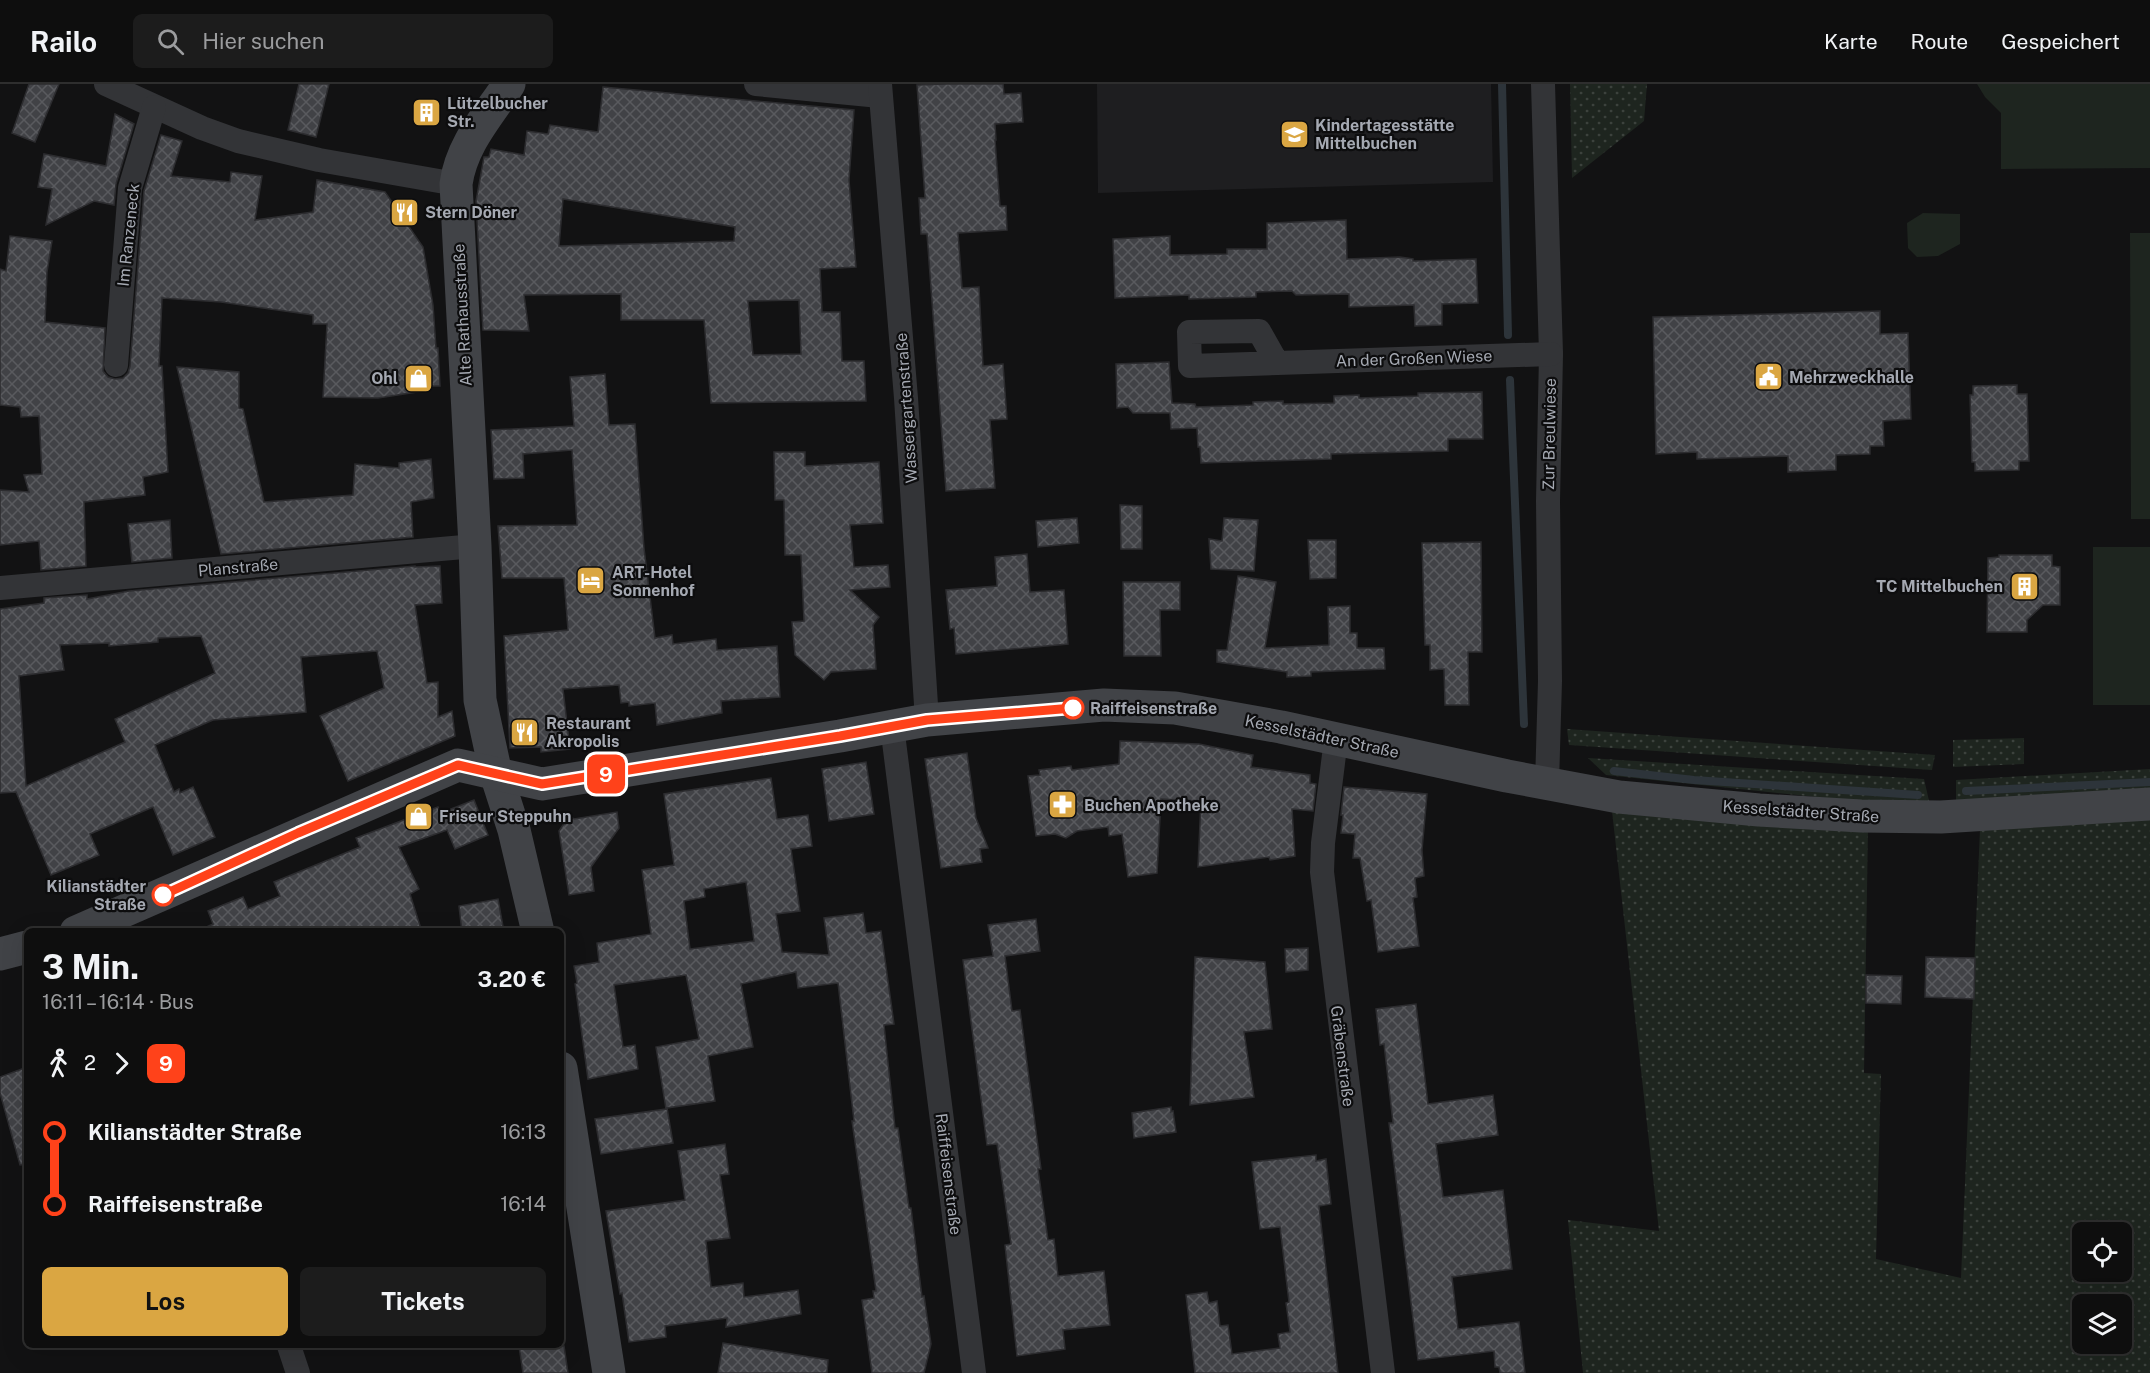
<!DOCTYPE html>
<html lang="de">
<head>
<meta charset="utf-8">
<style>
	body { margin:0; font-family:"Public Sans",sans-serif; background:#1c1c1c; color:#f1f3f6; height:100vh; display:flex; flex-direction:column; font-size:22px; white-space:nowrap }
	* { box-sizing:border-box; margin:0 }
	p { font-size:20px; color:#9b9c9e }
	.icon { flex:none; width:33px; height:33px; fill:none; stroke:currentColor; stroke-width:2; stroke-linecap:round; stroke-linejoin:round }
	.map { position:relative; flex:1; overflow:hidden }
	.details { position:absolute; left:24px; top:844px; width:540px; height:420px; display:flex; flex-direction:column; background:#0e0e0e; border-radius:9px; box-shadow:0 6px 24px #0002,0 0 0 2px #2e2e2e }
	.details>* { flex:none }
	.badge { padding:0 12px; border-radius:9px; font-size:21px; line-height:39px }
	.tools { position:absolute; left:2072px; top:1138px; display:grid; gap:12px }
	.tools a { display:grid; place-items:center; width:60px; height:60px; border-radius:9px; background:#0e0e0e; box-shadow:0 6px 24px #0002,0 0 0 2px #2e2e2e; font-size:30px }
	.map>.badge { position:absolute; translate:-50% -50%; box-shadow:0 0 0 3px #fff }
	.legs { display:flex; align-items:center; gap:9px; height:66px; padding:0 18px; font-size:20px }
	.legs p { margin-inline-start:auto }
	.overview { display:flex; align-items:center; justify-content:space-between; height:102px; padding:0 18px }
	h1 { font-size:33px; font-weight:700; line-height:45px }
	.cta { display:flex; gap:12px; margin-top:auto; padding:12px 18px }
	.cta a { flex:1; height:69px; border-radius:9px; background:#daa642; color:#111; font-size:24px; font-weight:700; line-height:69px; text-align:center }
	.cta a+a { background:#1c1c1c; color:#f1f3f6 }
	ul { padding:0 18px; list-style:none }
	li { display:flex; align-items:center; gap:21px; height:72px; font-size:22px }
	li i { display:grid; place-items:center; width:9px; height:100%; margin:0 8px; background:currentColor }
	li i::after { content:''; width:15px; height:15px; margin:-8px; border:4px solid; border-radius:50%; background:#0e0e0e }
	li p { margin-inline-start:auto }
	li:first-child i { background:linear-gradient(#0000 50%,currentColor 0) }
	li:last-child i { background:linear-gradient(currentColor 50%,#0000 0) }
	header { display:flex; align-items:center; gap:36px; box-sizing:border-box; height:84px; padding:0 30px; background:#0e0e0e; border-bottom:2px solid #2e2e2e }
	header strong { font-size:28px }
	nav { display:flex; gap:33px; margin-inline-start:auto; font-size:21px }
	.search { width:420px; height:54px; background:#1c1c1c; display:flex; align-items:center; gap:15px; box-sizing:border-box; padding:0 21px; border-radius:9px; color:#9b9c9e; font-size:22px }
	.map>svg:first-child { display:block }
	.built { fill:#1e1e20 }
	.grass { fill:url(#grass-dots); fill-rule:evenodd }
	.park { fill:#1e251f }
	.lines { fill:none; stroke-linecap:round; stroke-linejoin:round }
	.stream { stroke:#2d343a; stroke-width:8 }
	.building { fill:url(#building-cross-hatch); stroke:#2c2c2f; stroke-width:1.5; fill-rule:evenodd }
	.street { stroke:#333437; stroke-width:24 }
	.secondary { stroke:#414347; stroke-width:33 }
	.line-1-casing { stroke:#fff; stroke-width:14 }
	.line-1 { stroke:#ff421a; stroke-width:9 }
	.stop-1-dot { fill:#fff; stroke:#ff421a; stroke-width:3 }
	.labels { text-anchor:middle; stroke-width:4.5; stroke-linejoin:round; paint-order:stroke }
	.poi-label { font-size:16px; font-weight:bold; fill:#a5a9b2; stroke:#0d0d0e; text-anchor:start }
	.street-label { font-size:16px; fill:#a5a9b2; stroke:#0d0d0e }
	.stop-label { font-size:16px; font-weight:bold; fill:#a5a9b2; stroke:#0d0d0e; text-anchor:start }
</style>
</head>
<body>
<header>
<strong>Railo</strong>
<div class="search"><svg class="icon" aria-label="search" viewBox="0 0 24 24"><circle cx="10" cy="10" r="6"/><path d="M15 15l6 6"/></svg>Hier suchen</div>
<nav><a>Karte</a><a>Route</a><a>Gespeichert</a></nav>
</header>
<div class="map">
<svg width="2150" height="1289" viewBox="0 0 2150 1289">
	<defs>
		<pattern id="grass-dots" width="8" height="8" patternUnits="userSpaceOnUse" patternTransform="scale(1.5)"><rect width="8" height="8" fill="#1e251f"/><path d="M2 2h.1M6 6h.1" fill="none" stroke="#3c423d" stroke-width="1.8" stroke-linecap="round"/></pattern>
		<pattern id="building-cross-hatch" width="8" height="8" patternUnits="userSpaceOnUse" patternTransform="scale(1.5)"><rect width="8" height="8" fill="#414246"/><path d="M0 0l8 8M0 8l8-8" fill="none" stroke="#595a5e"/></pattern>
	</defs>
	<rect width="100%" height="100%" fill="#121213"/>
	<polygon class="built" points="1097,0 1491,0 1493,98 1098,109"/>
	<g class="grass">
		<polygon points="1570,0 1647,0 1644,37 1572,94"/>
		<polygon points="1567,645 1935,671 1932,686 1569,661"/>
		<polygon points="2024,654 2024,680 1953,683 1953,656"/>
		<polygon points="1588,674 1924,695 1930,721 1836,715 1606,691"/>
		<polygon points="2150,685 2150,710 1956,722 1956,696"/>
		<path d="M1612 727 1868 745 1864 989 1881 990 1876 1175 1961 1194 1980 745 2150 731V1289H1583L1568 1136 1659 1147ZM2082 1149H2121V1188H2082ZM2082 1221H2121V1260H2082Z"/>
	</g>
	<g class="park">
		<polygon points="1977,0 2150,0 2150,84 2001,85 2001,29 1985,13"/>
		<polygon points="1923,129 1960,130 1960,160 1938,172 1917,173 1908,164 1907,139"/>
		<polygon points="2130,149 2150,149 2150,435 2131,435"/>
		<rect x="2093" y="463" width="57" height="158"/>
	</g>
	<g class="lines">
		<g class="stream">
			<polyline points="1502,0 1508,251"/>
			<polyline points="1510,296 1524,640"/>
			<polyline points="1614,687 1694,696 1918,711"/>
			<polyline points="1966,707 2150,698"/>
		</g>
	</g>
	<g class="building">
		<polygon points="29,0 59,0 35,58 12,49"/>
		<polygon points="299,0 329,0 316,53 288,46"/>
		<polygon points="946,0 1003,0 1004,10 1021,9 1023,38 995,40 996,56 995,56 1000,122 1006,122 1007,146 958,149 962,204 979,203 983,282 1003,280 1007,335 990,336 995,404 946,407 927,150 921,150 919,114 925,114 917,1"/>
		<path d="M603 3 854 26 849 96 856 183 820 185 822 228H840L842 277H864L866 317 711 319 704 236H621V210L524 211 529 247 483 246 476 117 484 73H489L491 65 524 71 527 47 548 50 550 41 598 48ZM563 115 735 143 734 157 559 162ZM799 216 801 270 753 271 748 217Z"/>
		<polygon points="115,30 134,40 116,100 114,121 94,117 46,141 52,105 38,103 44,70 106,82"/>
		<polygon points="161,51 182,57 171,92 230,98 231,88 262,92 255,136 313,128 317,96 385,108 423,163 433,221 436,264 438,264 440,302 423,302 423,307 378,314 323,313 327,240 313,240 313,231 221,218 162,214 159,282 162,282 168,388 143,393 145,411 84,418 86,482 41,486 39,457 0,461 0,406 29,408 24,391 42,390 39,332 21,333 20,323 0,321 0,185 6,187 10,152 52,157 47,188 45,238 105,244 103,287 108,293 115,295 123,294 128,289 130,282 144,107"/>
		<polygon points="1346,136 1347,175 1400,173 1413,175 1413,177 1476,175 1478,219 1442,220 1442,241 1415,242 1414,221 1349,223 1349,210 1296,211 1292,207 1256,208 1256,213 1189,215 1189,211 1115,214 1113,155 1170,152 1170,171 1227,170 1227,165 1267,165 1267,139"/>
		<polygon points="1880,227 1880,250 1908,249 1911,335 1883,337 1884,362 1870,362 1870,370 1836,371 1836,386 1788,388 1788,372 1697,375 1697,368 1656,370 1653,233"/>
		<polygon points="1169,278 1172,319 1195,320 1196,323 1253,321 1253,318 1283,317 1283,320 1334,319 1334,312 1359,311 1359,314 1418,312 1418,309 1482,308 1483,355 1448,355 1448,367 1331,370 1331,375 1201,379 1200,363 1198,363 1197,344 1171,345 1170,329 1133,329 1128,323 1117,324 1116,280"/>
		<polygon points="177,283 239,288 239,324 243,325 264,418 353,411 355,380 399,384 399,379 431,375 434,414 411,418 413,453 221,470"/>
		<polygon points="605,290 609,341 635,340 644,464 655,554 672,551 673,560 716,555 717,566 777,562 780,613 721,617 722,629 657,641 655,619 629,622 629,618 621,619 619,601 563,605 570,665 541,668 541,663 510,664 504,552 568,546 564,494 502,494 498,442 577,441 572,366 523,370 524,394 494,395 491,346 574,342 570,293"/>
		<polygon points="2017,301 2017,310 2027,310 2029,377 2019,377 2019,386 1975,387 1975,378 1972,378 1970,311 1973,311 1973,302"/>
		<polygon points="774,368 805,368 805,382 879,378 883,439 850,441 854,483 888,481 890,503 850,506 879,533 873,541 876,585 831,588 824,596 795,571 792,538 804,537 801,471 785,471 784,416 775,416"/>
		<polygon points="1120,421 1142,422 1142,465 1121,465"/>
		<polygon points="1077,434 1079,459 1038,463 1036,437"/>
		<polygon points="1224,434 1258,436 1254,487 1211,485 1209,455 1222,457"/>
		<polygon points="170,436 172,474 132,478 128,440"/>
		<polygon points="1308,456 1336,456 1336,494 1310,495"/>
		<polygon points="1481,458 1482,568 1468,568 1469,621 1445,621 1444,585 1430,586 1430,561 1425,561 1422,459"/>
		<polygon points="1027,470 1030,508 1064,506 1068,560 956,570 954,544 950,545 946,506 997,502 995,473"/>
		<polygon points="1999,471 2052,471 2052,482 2060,483 2060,521 2043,521 2027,536 2027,548 1987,548 1988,474 1999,473"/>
		<path d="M415 482V483L440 482 442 519 415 521 427 599 438 598V633L452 627 455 652 348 697 320 632 384 604 377 567 301 573 306 628 213 636 155 661 174 708 179 705 180 709 193 703 215 753 173 771 153 723 90 750 99 771 51 791 16 708 0 709V525L44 519V514L87 511V515L129 507ZM201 552 215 589 115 635 125 658 26 702 19 592 64 586 60 561 109 559V562L158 558V554Z"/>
		<polygon points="1238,492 1276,498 1265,564 1329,561 1328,523 1350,522 1350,549 1357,549 1357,564 1384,564 1385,585 1311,588 1311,592 1287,593 1287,588 1217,578 1217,566 1227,566"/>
		<polygon points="1123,498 1180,498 1180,526 1160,526 1161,572 1124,572"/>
		<polygon points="1120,657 1199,660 1253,671 1251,683 1310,691 1310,699 1316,700 1313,727 1292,725 1295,772 1270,776 1269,773 1198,783 1201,717 1161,715 1157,789 1128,793 1122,750 1109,752 1108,743 1077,747 1066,754 1055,750 1036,752 1028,692 1040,691 1039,686 1071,682 1072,686 1119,680"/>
		<polygon points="967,669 976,734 988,764 980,765 982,778 941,784 925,675"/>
		<polygon points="866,678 874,730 829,737 822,685"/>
		<path d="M771 694 777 735 808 731 812 762 791 765 800 827 776 830 782 868 829 871 824 834 863 829 866 849 881 847 894 940 884 941 895 1044H898L909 1124H911L922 1213 924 1212 931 1260 924 1289H872L862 1216 874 1214 873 1207H876L852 1037H854L838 899 798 904 796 888 741 900 753 963 708 972 715 1017 667 1024 673 1059 601 1070 595 1035 666 1025 656 963 699 955 686 891 614 901 623 963 635 961 638 985 588 995 575 900 577 899 574 882 599 878 597 859 651 850 642 786 674 781 664 710ZM746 798 754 857 690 865 684 817 705 813 704 805Z"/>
		<polygon points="1344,703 1427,710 1422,766 1424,792 1415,794 1417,813 1413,814 1419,862 1378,868 1371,816 1367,817 1360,774 1353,774 1355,750 1341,749 1343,731 1341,731"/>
		<polygon points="474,716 488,751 455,765 447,746 399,763 419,805 410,810 422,848 196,848 213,840 208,827 243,813 248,825 280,812 274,798 360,763 356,754 438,723 442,732 441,729"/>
		<polygon points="617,728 619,744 591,783 594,807 569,811 559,747 569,732 574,735"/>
		<polygon points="498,815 504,848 462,848 459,822"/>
		<polygon points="1036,835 1040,867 1005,872 1012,927 1020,926 1041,1085 1038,1085 1048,1156 1054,1155 1058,1192 1104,1187 1110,1241 1063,1246 1065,1265 1017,1272 1005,1161 1011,1160 997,1060 987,1061 963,876 993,872 988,841"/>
		<polygon points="1308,864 1308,886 1286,888 1285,865"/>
		<polygon points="1195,873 1265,878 1272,945 1244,948 1254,1013 1190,1021"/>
		<polygon points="1926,873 1975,874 1974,915 1925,913"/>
		<polygon points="1866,891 1902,892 1901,920 1866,919"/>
		<polygon points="1416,920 1428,1020 1493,1011 1498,1051 1436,1060 1443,1113 1503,1106 1512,1185 1452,1193 1458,1245 1519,1238 1525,1289 1500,1289 1499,1283 1495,1283 1494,1267 1418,1276 1389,1039 1393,1039 1384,960 1380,961 1376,925"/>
		<polygon points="27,983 27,1080 20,1081 0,1009 0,993"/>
		<polygon points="1171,1023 1171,1028 1173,1027 1176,1048 1134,1054 1132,1029"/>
		<polygon points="725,1060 729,1090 720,1091 730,1154 706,1157 711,1203 743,1199 744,1213 798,1206 801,1230 726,1243 727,1234 665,1242 666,1253 629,1258 622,1209 620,1210 606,1127 685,1116 678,1067"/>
		<polygon points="1316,1071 1316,1077 1326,1075 1331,1120 1319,1122 1338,1289 1195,1289 1186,1211 1207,1208 1209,1219 1217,1217 1220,1242 1228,1241 1232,1270 1280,1264 1278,1250 1290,1248 1286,1219 1289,1218 1280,1143 1260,1145 1252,1078"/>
		<polygon points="723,1259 828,1276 827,1289 718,1289"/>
		<polygon points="519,1262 564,1262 568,1289 523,1289"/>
	</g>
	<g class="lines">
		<g class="street">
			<polyline points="106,0 202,44 238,57 319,76 456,100"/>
			<polyline points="756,0 880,12"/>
			<polyline points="880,0 906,314 927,636"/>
			<polyline points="1543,0 1551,270 1548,417 1550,597 1547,700"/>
			<polyline points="1277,279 1259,247 1189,248 1190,282 1551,270"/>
			<polyline points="116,281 130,104 154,23"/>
			<polyline points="0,504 475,462"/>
			<polyline points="892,642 974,1289"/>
			<polyline points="1336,655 1323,759 1322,788 1383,1289"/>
			<polyline points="289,1262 298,1289"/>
		</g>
		<g class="secondary">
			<path d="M509 0C488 32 461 61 456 100L475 462 480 616 496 690 514 746 538 848"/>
			<polyline points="76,848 458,681 542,700 840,652 927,636 1104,621 1175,624 1281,643 1507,692 1619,713 1759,726 1861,732 1941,733 2150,720"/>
			<polyline points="0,870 27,863"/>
			<polyline points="561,984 609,1289"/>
		</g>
	</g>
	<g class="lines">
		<defs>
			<polyline id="line-1" points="163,811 298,749 458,681 542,700 840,652 927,636 1073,624"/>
		</defs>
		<use href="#line-1" class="line-1-casing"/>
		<use href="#line-1" class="line-1"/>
	</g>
	<defs>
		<symbol id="building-square" viewBox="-11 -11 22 22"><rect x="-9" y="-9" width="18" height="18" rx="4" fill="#daa642" stroke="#0d0d0e"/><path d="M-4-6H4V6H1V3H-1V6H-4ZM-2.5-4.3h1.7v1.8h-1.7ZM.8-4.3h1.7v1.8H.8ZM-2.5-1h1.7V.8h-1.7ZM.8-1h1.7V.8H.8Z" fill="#fff"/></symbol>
		<symbol id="school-square" viewBox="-11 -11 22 22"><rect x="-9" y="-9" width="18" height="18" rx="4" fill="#daa642" stroke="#0d0d0e"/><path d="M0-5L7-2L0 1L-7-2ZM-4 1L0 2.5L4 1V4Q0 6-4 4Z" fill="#fff"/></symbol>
		<symbol id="restaurant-square" viewBox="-11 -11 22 22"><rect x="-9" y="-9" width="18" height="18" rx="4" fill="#daa642" stroke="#0d0d0e"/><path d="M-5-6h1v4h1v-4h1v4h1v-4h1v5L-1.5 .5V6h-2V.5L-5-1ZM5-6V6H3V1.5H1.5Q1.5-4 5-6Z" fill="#fff"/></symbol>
		<symbol id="civic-square" viewBox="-11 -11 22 22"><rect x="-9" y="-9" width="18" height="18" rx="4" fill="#daa642" stroke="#0d0d0e"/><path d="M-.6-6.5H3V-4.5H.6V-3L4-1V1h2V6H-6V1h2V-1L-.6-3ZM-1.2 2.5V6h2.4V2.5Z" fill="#fff"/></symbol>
		<symbol id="shop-square" viewBox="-11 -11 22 22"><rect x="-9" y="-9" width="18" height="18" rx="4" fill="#daa642" stroke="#0d0d0e"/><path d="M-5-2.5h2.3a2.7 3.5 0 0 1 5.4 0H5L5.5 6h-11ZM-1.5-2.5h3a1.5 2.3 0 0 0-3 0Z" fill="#fff"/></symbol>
		<symbol id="hotel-square" viewBox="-11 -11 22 22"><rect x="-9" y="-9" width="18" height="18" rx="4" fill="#daa642" stroke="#0d0d0e"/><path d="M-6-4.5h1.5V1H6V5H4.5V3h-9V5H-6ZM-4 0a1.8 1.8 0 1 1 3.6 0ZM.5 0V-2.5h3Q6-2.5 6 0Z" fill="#fff"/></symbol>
		<symbol id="pharmacy-square" viewBox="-11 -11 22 22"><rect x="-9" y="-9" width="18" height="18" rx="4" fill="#daa642" stroke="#0d0d0e"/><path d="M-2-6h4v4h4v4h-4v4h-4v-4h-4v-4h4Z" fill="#fff"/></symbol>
	</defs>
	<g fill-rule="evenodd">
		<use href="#building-square" x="410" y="12" width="33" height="33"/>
		<use href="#school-square" x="1278" y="34" width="33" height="33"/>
		<use href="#restaurant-square" x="388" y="112" width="33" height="33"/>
		<use href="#civic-square" x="1752" y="276" width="33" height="33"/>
		<use href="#shop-square" x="402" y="278" width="33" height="33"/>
		<use href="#hotel-square" x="574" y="480" width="33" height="33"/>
		<use href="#building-square" x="2008" y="486" width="33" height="33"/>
		<use href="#restaurant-square" x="508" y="632" width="33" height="33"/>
		<use href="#pharmacy-square" x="1046" y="704" width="33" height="33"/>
		<use href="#shop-square" x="402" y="716" width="33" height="33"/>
	</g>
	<g class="stop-1-dot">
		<circle cx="1073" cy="624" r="10"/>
		<circle cx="163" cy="811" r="10"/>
	</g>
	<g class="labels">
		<g class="poi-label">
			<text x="447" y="25">Lützelbucher<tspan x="447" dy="18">Str.</tspan></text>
			<text x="1315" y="47">Kindertagesstätte<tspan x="1315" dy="18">Mittelbuchen</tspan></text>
			<text x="425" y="134">Stern Döner</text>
			<text x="1789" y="299">Mehrzweckhalle</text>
			<text x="398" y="300" text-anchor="end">Ohl</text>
			<text x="612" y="494">ART-Hotel<tspan x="612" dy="18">Sonnenhof</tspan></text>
			<text x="2003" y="508" text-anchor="end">TC Mittelbuchen</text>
			<text x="546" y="645">Restaurant<tspan x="546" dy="18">Akropolis</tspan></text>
			<text x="1084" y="727">Buchen Apotheke</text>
			<text x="439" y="738">Friseur Steppuhn</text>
		</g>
		<g class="street-label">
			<text transform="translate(128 151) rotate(-84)" y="6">Im Ranzeneck</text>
			<text transform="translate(462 231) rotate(-93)" y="6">Alte Rathausstraße</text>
			<text transform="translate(1414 274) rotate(-2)" y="6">An der Großen Wiese</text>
			<text transform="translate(906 324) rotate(-94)" y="6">Wassergartenstraße</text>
			<text transform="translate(1549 350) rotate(-89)" y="6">Zur Breulwiese</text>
			<text transform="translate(238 483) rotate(-5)" y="6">Planstraße</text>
			<text transform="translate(1322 652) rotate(12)" y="6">Kesselstädter Straße</text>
			<text transform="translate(1801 727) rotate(4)" y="6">Kesselstädter Straße</text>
			<text transform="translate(1343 972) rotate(83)" y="6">Gräbenstraße</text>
			<text transform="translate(949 1090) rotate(83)" y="6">Raiffeisenstraße</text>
		</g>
		<g class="stop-label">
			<text x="1090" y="630">Raiffeisenstraße</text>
			<text x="146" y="808" text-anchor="end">Kilianstädter<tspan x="146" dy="18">Straße</tspan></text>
		</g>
	</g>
</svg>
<div class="tools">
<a><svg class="icon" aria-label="locate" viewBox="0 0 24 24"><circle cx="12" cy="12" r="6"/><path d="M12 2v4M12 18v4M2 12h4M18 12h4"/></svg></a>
<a><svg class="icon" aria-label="layers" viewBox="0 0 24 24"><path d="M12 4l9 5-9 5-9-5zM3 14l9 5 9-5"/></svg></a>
</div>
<b class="badge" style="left:606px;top:690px;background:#ff421a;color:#fff">9</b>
<section class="details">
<div class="overview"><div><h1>3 Min.</h1><p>16:11 – 16:14 · Bus</p></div><b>3.20 €</b></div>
<div class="legs"><svg class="icon" aria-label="walk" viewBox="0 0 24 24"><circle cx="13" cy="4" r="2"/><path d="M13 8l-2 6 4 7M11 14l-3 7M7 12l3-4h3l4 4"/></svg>2<svg class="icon" aria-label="forward" viewBox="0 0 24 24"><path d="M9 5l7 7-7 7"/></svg><b class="badge" style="background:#ff421a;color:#fff">9</b></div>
<ul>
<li><i style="color:#ff421a"></i><b>Kilianstädter Straße</b><p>16:13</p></li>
<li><i style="color:#ff421a"></i><b>Raiffeisenstraße</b><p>16:14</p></li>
</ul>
<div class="cta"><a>Los</a><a>Tickets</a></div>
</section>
</div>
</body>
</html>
